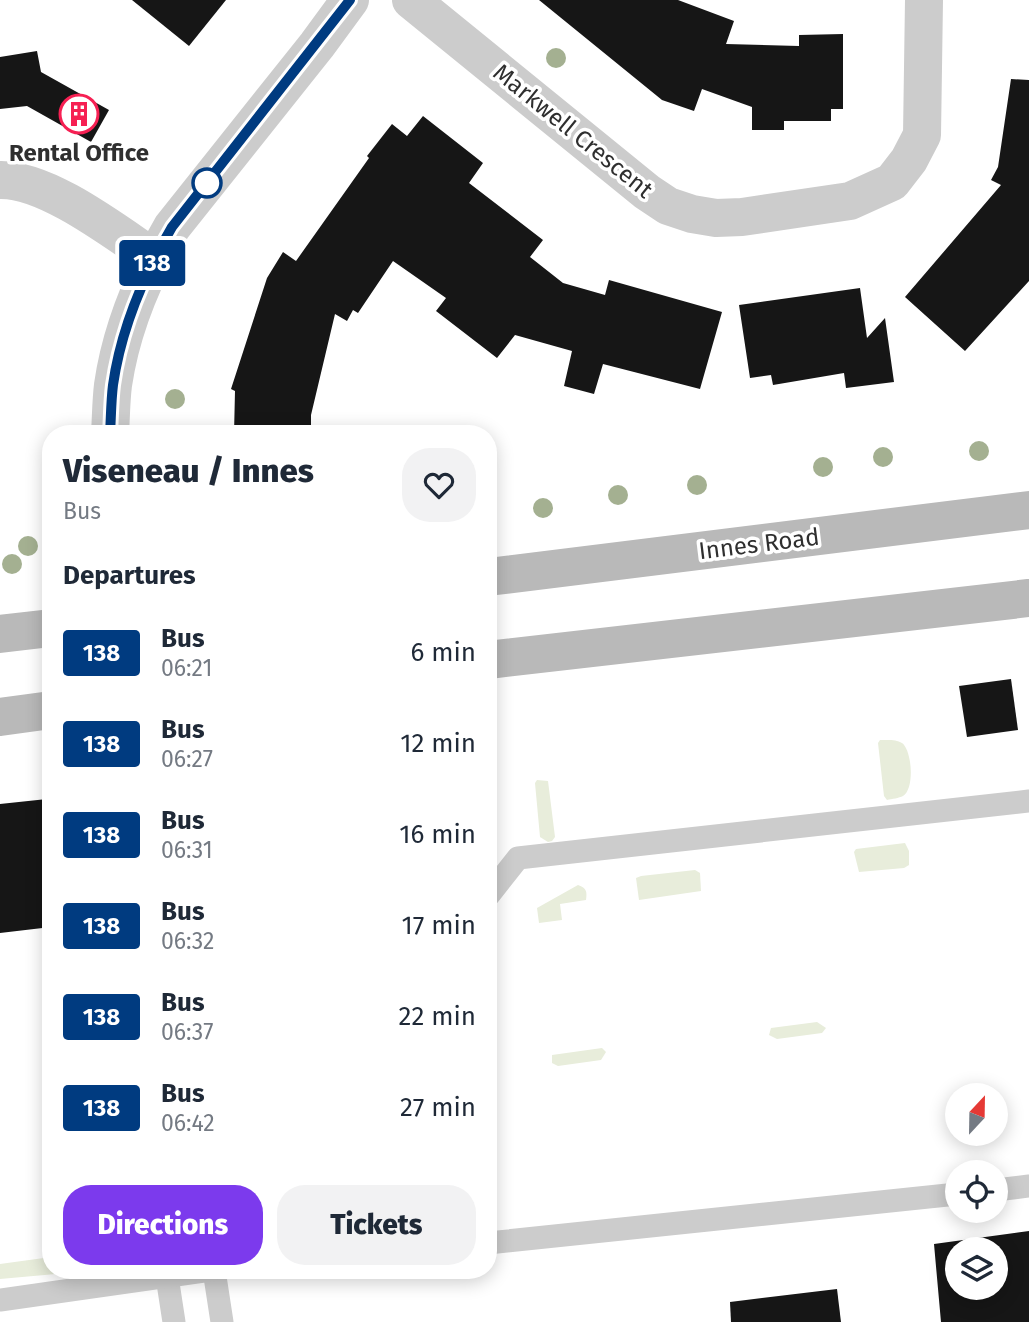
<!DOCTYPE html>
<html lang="en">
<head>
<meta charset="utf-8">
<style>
	body { margin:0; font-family:"Fira Sans",sans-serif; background:#f2f2f3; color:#1f2937; height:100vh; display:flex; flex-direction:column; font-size:26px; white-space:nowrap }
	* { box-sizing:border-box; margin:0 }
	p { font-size:23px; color:#747a83 }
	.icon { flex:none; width:38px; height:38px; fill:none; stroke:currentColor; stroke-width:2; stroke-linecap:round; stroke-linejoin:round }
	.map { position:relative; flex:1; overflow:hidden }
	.panel { position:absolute; left:42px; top:425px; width:455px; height:854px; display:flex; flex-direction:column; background:#fff; border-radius:28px; box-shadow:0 4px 18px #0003 }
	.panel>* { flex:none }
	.badge { padding:0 14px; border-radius:5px; font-size:24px; line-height:46px }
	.needle { width:46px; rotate:22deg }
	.controls { position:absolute; left:945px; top:1083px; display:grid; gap:14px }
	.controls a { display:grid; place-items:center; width:63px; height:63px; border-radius:50%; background:#fff; box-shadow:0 4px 18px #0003; font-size:35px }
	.map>.badge { position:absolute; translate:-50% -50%; box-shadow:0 0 0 4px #fff }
	h2 { padding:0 21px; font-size:26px; line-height:63px }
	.round { display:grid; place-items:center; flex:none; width:74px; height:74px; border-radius:28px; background:#f2f2f3 }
	.headline { display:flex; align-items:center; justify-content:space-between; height:119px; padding:0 21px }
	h1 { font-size:33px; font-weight:800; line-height:52px }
	.button { display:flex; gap:14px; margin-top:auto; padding:14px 21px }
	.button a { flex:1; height:80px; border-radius:28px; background:#7c3aed; color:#fff; font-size:28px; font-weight:800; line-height:80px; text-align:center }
	.button a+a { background:#f2f2f3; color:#1f2937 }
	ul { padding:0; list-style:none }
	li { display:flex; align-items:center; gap:21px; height:91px; padding:0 21px }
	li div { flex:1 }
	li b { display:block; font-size:26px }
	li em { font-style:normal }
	li .badge { min-width:77px; font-weight:700; text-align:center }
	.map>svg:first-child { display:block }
	.green { fill:#e8eddb }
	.building { fill:#161616; fill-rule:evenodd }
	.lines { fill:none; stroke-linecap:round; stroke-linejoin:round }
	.service { stroke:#ccc; stroke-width:23 }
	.minor { stroke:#ccc; stroke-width:38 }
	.tertiary { stroke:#ccc; stroke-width:38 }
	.secondary { stroke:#b9b9b9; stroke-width:38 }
	.tree { fill:#a4b091 }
	.line-casing { stroke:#fff; stroke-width:16 }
	.line { stroke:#003b80; stroke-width:10 }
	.stop-dot { fill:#fff; stroke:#003b80; stroke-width:3.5 }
	.labels { text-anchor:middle; stroke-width:7; stroke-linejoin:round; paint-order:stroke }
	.street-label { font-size:24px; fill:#2f2f2f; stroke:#fff }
	.poi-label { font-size:24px; font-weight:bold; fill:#2f2f2f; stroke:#fff }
</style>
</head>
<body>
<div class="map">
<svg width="1029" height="1322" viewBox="0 0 1029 1322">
	<rect width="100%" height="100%" fill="#fff"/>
	<g class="green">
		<path d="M880 740C887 740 896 739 902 743 912 750 915 789 903 796 899 798 892 799 887 800L884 796 878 743Z"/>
		<polygon points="537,780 548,781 555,837 552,841 548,842 540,837 535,783"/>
		<polygon points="905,843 909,851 909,865 904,868 859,872 854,852 856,849"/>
		<polygon points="695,870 700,873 701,891 639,900 636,878 641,876"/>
		<path d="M578 885C587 888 587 892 586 900L560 904 562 920 539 923 537 908Z"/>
		<polygon points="817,1022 826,1028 822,1033 777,1039 769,1035 771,1028"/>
		<polygon points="602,1048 606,1052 601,1060 558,1066 552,1063 552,1055"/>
		<polygon points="51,1257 51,1270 89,1271 0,1279 0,1264"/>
	</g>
	<g class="building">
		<polygon points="132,0 226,0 189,46"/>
		<polygon points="539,0 678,0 734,21 726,44 799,46 799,35 843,34 843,109 831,109 831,121 784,121 784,130 752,130 752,107 702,89 694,111 662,100"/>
		<polygon points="37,51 41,72 109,110 91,142 27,106 0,109 0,57"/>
		<polygon points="1011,79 1029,80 1029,281 965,351 905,297 1001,185 991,180 998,167"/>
		<polygon points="423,116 483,163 469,183 543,240 530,257 563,283 605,295 609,280 722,312 700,389 603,364 594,394 564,386 572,351 515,335 497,358 436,311 446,298 393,261 358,313 353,310 347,321 335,314 311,415 311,434 234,434 235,391 231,389 267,278 283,252 296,261 369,158 367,156 392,124 407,136"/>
		<polygon points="860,288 867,338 885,318 894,382 846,388 844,373 773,385 771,375 750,378 739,305"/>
		<polygon points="1011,679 1018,730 967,737 959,686"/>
		<polygon points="47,799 51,826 51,927 0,933 0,804"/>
		<path d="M1029 1231V1322H941L934 1244ZM957 1250H996V1288H957Z"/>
		<polygon points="837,1289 841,1322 731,1322 730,1302"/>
	</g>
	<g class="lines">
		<g class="service">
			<polyline points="488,896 518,858 1029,801"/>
			<polyline points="996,1190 1029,1186"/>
			<polyline points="488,1243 957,1194"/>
			<polyline points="166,1270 174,1322"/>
			<polyline points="214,1270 222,1322"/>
			<polyline points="0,1300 211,1270"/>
		</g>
		<g class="minor">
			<polyline points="411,0 647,192 668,206 692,214 716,218 742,217 850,201 892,182 909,160 922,135 924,0"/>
			<path d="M0 180C47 179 115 232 154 258"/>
		</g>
		<path class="tertiary" d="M110 434C111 418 111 401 113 385 121 330 144 275 172 227L317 45 350 0"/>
		<g class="secondary">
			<polyline points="488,577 1029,510"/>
			<polyline points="0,634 51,628"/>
			<polyline points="488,660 1029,598"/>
			<polyline points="0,717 51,710"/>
		</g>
	</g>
	<g class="tree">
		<circle cx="556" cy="58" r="10"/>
		<circle cx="175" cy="399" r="10"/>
		<circle cx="979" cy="451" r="10"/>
		<circle cx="883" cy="457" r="10"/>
		<circle cx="823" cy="467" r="10"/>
		<circle cx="697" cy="485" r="10"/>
		<circle cx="618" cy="495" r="10"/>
		<circle cx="543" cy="508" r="10"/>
		<circle cx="28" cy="546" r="10"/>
		<circle cx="12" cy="564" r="10"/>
	</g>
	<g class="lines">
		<defs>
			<path id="line" d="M110 434C111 418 111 401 113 385 121 329 144 275 172 227L350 0"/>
		</defs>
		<use href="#line" class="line-casing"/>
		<use href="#line" class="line"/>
	</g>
	<defs>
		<symbol id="building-ring" viewBox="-11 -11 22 22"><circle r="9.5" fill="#fff" stroke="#f62053" stroke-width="1.5"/><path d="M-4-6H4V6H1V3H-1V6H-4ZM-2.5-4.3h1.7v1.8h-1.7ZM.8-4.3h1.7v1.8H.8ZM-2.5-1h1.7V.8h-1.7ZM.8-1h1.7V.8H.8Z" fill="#f62053"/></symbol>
	</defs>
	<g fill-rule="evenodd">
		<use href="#building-ring" x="57" y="92" width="44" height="44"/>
	</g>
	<circle class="stop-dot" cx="207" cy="183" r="14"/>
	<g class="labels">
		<g class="street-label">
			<text transform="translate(573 131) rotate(39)" y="8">Markwell Crescent</text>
			<text transform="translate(759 544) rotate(-7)" y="8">Innes Road</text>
		</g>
		<g class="poi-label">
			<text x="79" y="161">Rental Office</text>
		</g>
	</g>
</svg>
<div class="controls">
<a><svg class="needle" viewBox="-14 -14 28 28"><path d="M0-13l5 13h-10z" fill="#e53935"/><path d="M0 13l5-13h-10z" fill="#747a83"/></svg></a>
<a><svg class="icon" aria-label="locate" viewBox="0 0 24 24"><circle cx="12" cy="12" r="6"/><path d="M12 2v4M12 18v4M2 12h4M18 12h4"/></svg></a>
<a><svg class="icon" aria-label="layers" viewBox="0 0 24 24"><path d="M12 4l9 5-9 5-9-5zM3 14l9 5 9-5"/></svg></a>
</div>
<b class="badge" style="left:152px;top:263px;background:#003b80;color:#fff">138</b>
<section class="panel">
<div class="headline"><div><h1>Viseneau / Innes</h1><p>Bus</p></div><a class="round"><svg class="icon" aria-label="heart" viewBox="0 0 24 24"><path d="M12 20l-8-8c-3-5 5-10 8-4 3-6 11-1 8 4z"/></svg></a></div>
<h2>Departures</h2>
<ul>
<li><span class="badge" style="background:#003b80;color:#fff">138</span><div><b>Bus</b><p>06:21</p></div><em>6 min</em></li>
<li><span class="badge" style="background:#003b80;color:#fff">138</span><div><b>Bus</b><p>06:27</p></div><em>12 min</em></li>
<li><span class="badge" style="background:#003b80;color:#fff">138</span><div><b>Bus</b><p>06:31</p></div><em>16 min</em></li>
<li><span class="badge" style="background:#003b80;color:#fff">138</span><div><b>Bus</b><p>06:32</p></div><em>17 min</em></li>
<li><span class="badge" style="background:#003b80;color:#fff">138</span><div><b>Bus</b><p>06:37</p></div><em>22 min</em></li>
<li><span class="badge" style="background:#003b80;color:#fff">138</span><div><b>Bus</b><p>06:42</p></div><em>27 min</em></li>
</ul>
<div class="button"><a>Directions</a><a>Tickets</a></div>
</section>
</div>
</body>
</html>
